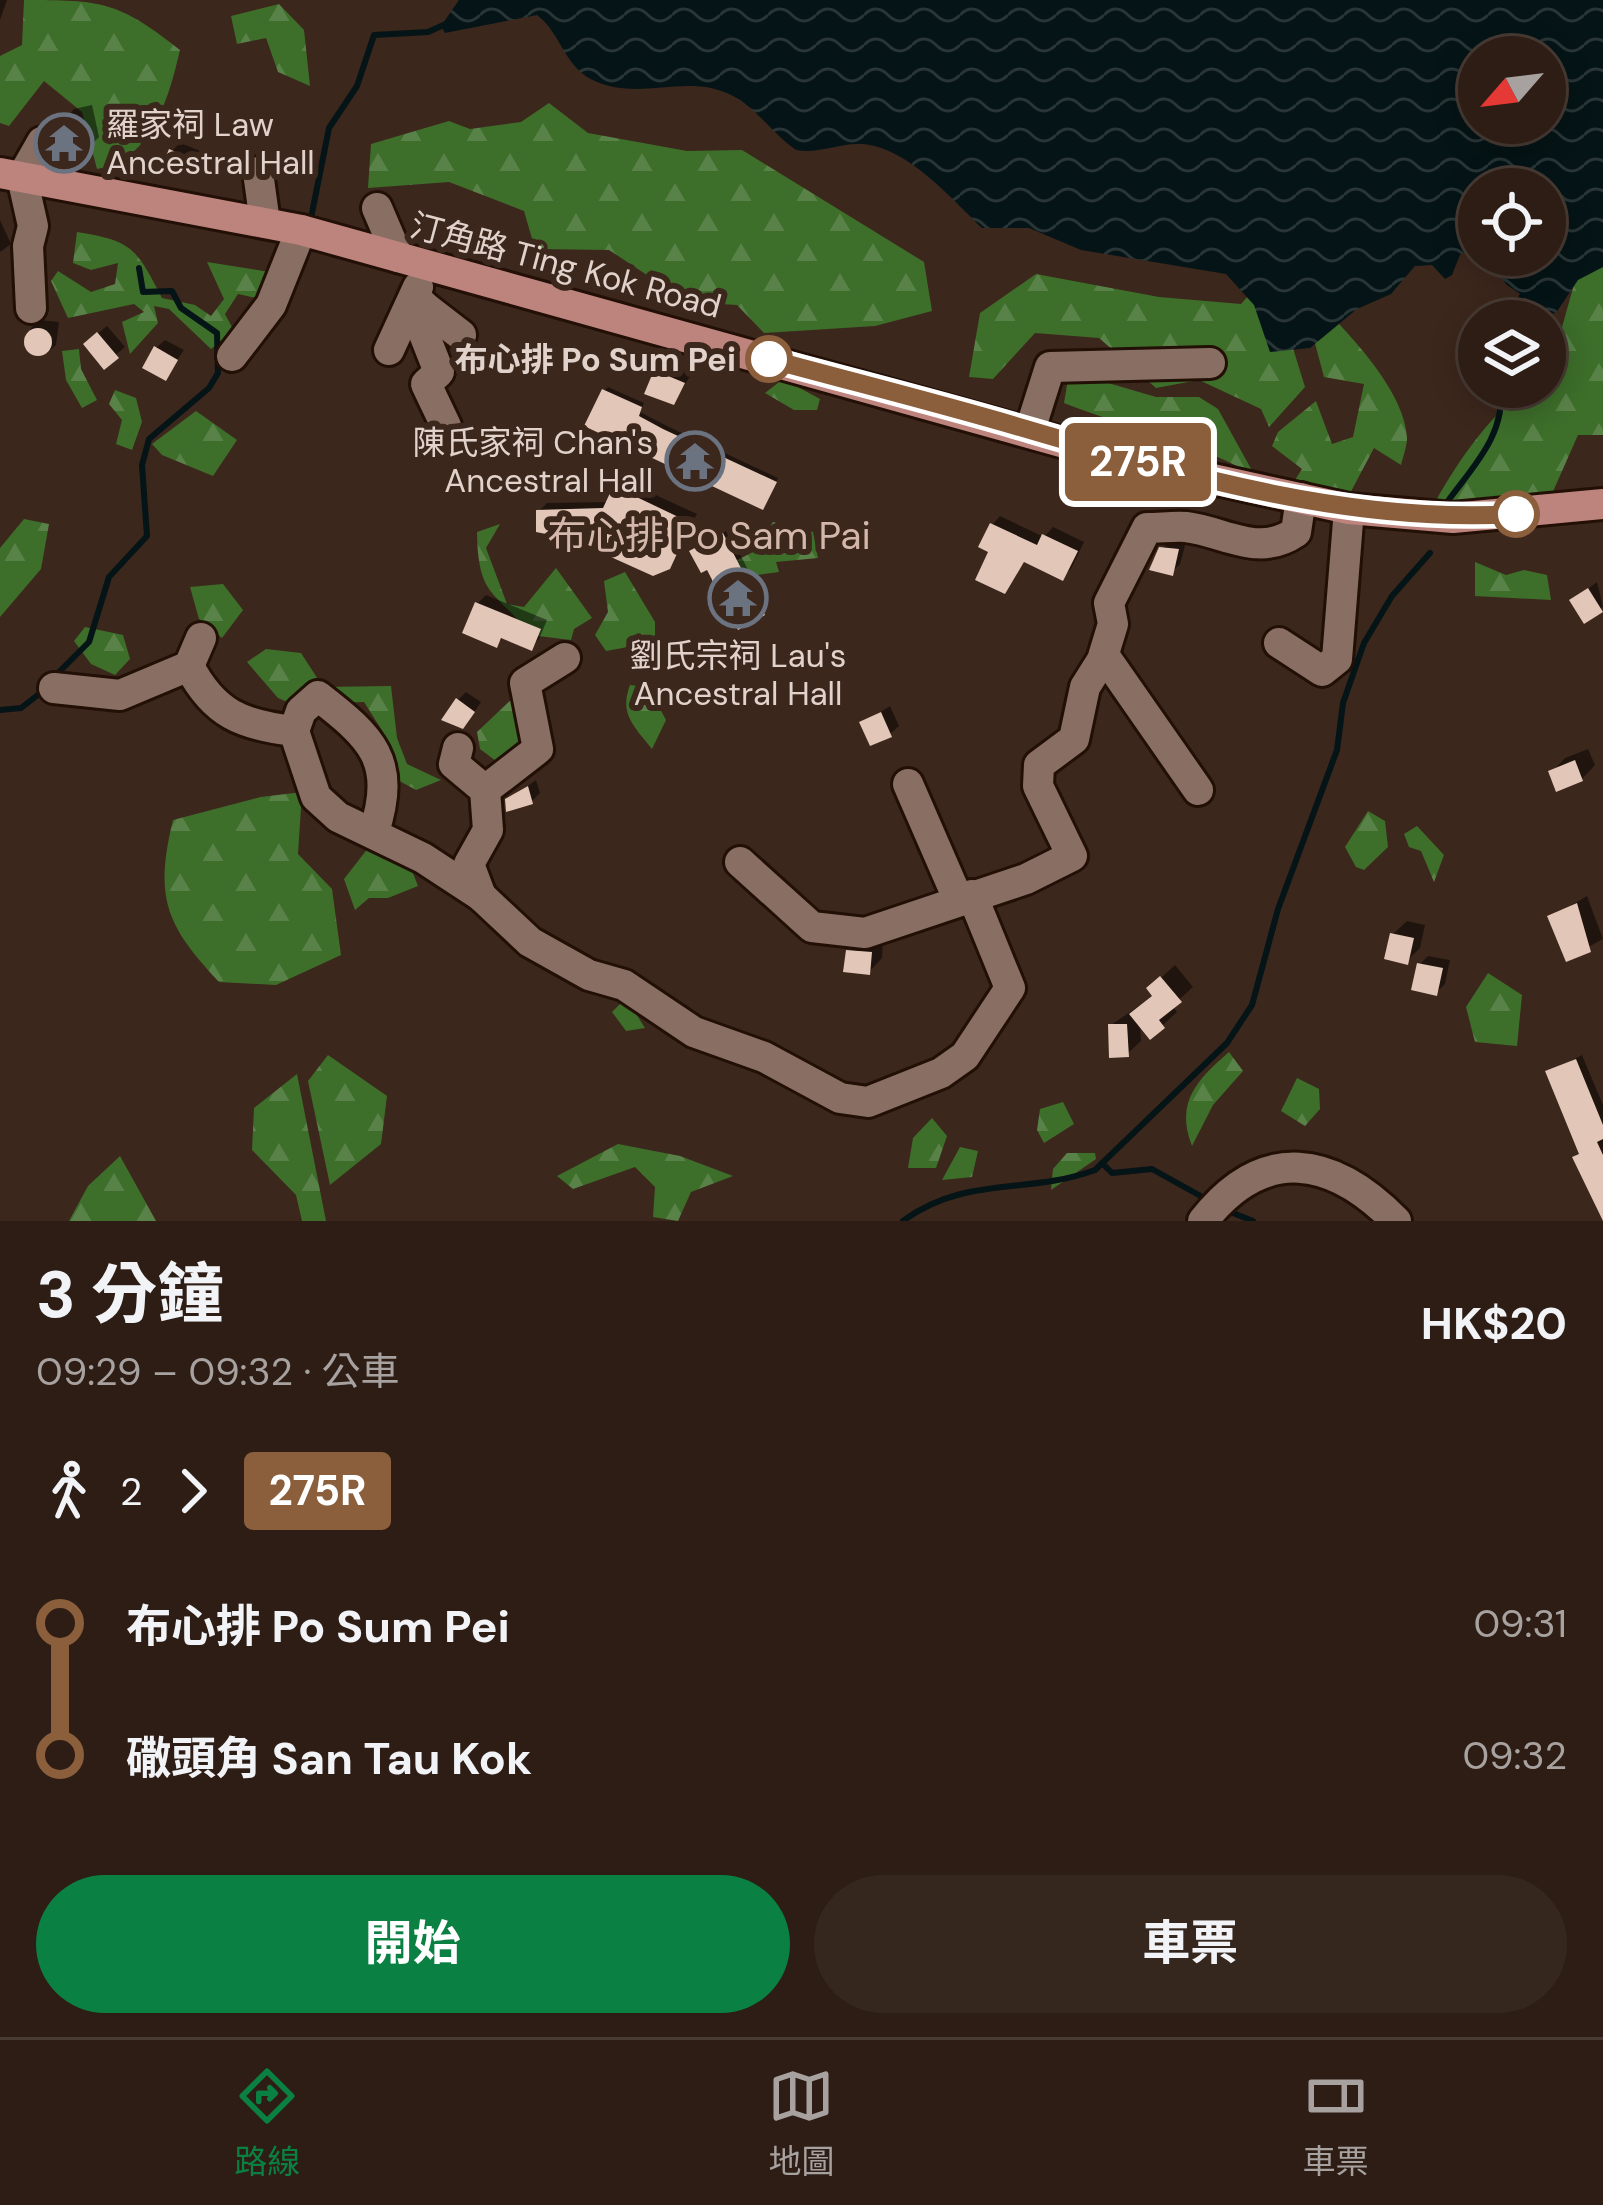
<!DOCTYPE html>
<html lang="zh-TW">
<head>
<meta charset="utf-8">
<style>
	body { margin:0; font-family:"DM Sans","Noto Sans TC",sans-serif; background:#35261e; color:#f1f3f6; height:100vh; display:flex; flex-direction:column; font-size:45px; white-space:nowrap }
	* { box-sizing:border-box; margin:0 }
	p { font-size:39px; color:#a7a2a0 }
	.icon { flex:none; width:66px; height:66px; fill:none; stroke:currentColor; stroke-width:2; stroke-linecap:round; stroke-linejoin:round }
	.map { position:relative; height:1221px; overflow:hidden }
	.drawer { display:flex; flex-direction:column; background:#2d1d15; flex:1 }
	.drawer>* { flex:none }
	.badge { padding:0 24px; border-radius:9px; font-size:42px; line-height:78px }
	.needle { width:78px; rotate:242deg }
	.buttons { position:absolute; left:1458px; top:36px; display:grid; gap:24px }
	.buttons a { display:grid; place-items:center; width:108px; height:108px; border-radius:50%; background:#2d1d15; box-shadow:0 6px 30px #0003,0 0 0 3px #483b34; font-size:60px }
	.map>.badge { position:absolute; translate:-50% -50%; box-shadow:0 0 0 6px #fff }
	.legs { display:flex; align-items:center; gap:18px; height:132px; padding:0 36px; font-size:39px }
	.legs p { margin-inline-start:auto }
	.head { display:flex; align-items:center; justify-content:space-between; height:204px; padding:0 36px }
	h1 { font-size:66px; font-weight:700; line-height:90px }
	.primary-button { display:flex; gap:24px; margin-top:auto; padding:24px 36px }
	.primary-button a { flex:1; height:138px; border-radius:72px; background:#0b8043; color:#fff; font-size:48px; font-weight:700; line-height:138px; text-align:center }
	.primary-button a+a { background:#35261e; color:#f1f3f6 }
	ul { padding:0 36px; list-style:none }
	li { display:flex; align-items:center; gap:42px; height:132px; font-size:45px }
	li i { display:grid; place-items:center; width:18px; height:100%; margin:0 15px; background:currentColor }
	li i::after { content:''; width:30px; height:30px; margin:-15px; border:9px solid; border-radius:50%; background:#2d1d15 }
	li p { margin-inline-start:auto }
	li:first-child i { background:linear-gradient(#0000 50%,currentColor 0) }
	li:last-child i { background:linear-gradient(currentColor 50%,#0000 0) }
	.dock { display:flex; justify-content:space-around; align-items:center; height:168px; border-top:3px solid #483b34; background:#2d1d15; font-size:33px; color:#a7a2a0 }
	.dock a { display:grid; justify-items:center; gap:6px }
	.dock .on { color:#0b8043 }
	.map>svg:first-child { display:block }
	.forest { fill:url(#forest-firs) }
	.water { fill:url(#water-waves); fill-rule:evenodd }
	.shadow { fill:#0007 }
	.lines { fill:none; stroke-linecap:round; stroke-linejoin:round }
	.stream { stroke:#051416; stroke-width:6 }
	.building { fill:#e2c6b8 }
	.minor-casing { stroke:#220f06; stroke-width:36 }
	.major-casing { stroke:#220f06; stroke-width:36 }
	.minor { stroke:#896f63; stroke-width:30 }
	.major { stroke:#bd837d; stroke-width:30 }
	.line-1-casing { stroke:#fff; stroke-width:27 }
	.line-1 { stroke:#8b5e3c; stroke-width:18 }
	.stop-1-dot { fill:#fff; stroke:#8b5e3c; stroke-width:6 }
	.labels { text-anchor:middle; stroke-width:12; stroke-linejoin:round; paint-order:stroke }
	.poi-label { font-size:33px; fill:#e1d3cc; stroke:#3c271c; text-anchor:start }
	.street-label { font-size:33px; fill:#e1d3cc; stroke:#3c271c }
	.stop-label { font-size:33px; font-weight:bold; fill:#e1d3cc; stroke:#3c271c; text-anchor:end }
	.quarter-label { font-size:39px; fill:#d3b7aa; stroke:#3c271c }
</style>
</head>
<body>
<div class="map">
<svg width="1603" height="1221" viewBox="0 0 1603 1221">
	<defs>
		<pattern id="forest-firs" width="22" height="20" patternUnits="userSpaceOnUse" patternTransform="scale(3)"><rect width="22" height="20" fill="#3d6e2a"/><path d="M5 1l3.5 6h-7zM16 11l3.5 6h-7z" fill="#598248"/></pattern>
		<pattern id="water-waves" width="16" height="10" patternUnits="userSpaceOnUse" patternTransform="scale(3)"><rect width="16" height="10" fill="#051416"/><path d="M0 5q4-4 8 0t8 0" fill="none" stroke="#293537"/></pattern>
	</defs>
	<rect width="100%" height="100%" fill="#3c271c"/>
	<g class="forest">
		<path d="M24 0C102 0 118 1 180 50 169 97 152 160 97 169L82 112 44 81 9 126 0 123V56L22 45Z"/>
		<polygon points="279,4 304,30 310,86 278,72 266,38 237,44 231,16"/>
		<polygon points="549,103 588,133 687,151 742,150 924,262 932,311 875,326 764,333 737,305 688,302 609,250 535,249 524,211 449,182 368,188 371,144 449,121 470,129 521,122"/>
		<path d="M1232 220C1279 267 1405 369 1407 438 1407 446 1403 457 1401 465L1374 448 1347 499 1290 488 1302 469 1272 446 1278 432 1316 401 1332 444 1353 437 1364 384 1324 377 1313 336 1292 345 1305 387 1269 427 1261 409 1199 380 1156 388 1099 338 1035 333 993 379 969 377 980 313 1036 274 1159 297 1241 304 1257 286Z"/>
		<path d="M77 232C133 241 136 248 162 298L195 305 211 316 224 299 207 262 270 272 260 299 238 294 225 314 234 331 211 349 169 309 154 306 158 323 130 354 122 322 144 312 134 304 68 318 51 281 58 271 91 292 115 284 118 263 91 270 73 263Z"/>
		<path d="M1603 258V435H1578L1547 505 1434 504C1452 471 1504 387 1545 387L1579 267Z"/>
		<polygon points="79,349 81,369 97,400 82,408 66,380 62,351"/>
		<path d="M1081 375 1156 397H1199L1218 409 1255 476C1192 439 1129 429 1064 403L1068 379Z"/>
		<polygon points="783,379 820,399 817,410 794,410 765,393"/>
		<polygon points="115,390 136,398 142,422 132,450 116,444 122,420 109,404"/>
		<polygon points="196,411 237,440 213,476 162,455 152,444"/>
		<polygon points="24,519 49,524 41,569 0,617 0,548"/>
		<polygon points="773,522 813,532 818,558 776,562 779,572 712,581 712,573 755,551"/>
		<path d="M500 524 486 548 507 604 524 607 556 568 592 618 574 629 571 640 530 635C496 589 478 600 477 532Z"/>
		<polygon points="1475,562 1506,575 1524,570 1547,575 1551,600 1475,596"/>
		<polygon points="625,572 655,622 655,642 606,651 595,635 608,612 604,581"/>
		<polygon points="223,584 243,610 222,638 199,619 190,587"/>
		<polygon points="85,627 123,635 130,659 115,675 91,664 74,641"/>
		<polygon points="266,649 301,653 323,687 391,686 397,738 407,764 441,780 416,790 394,778 383,732 364,702 292,704 278,698 247,662"/>
		<path d="M630 685 648 687 666 720 652 749C634 726 619 714 630 685Z"/>
		<polygon points="514,697 534,760 520,779 480,749 477,732"/>
		<path d="M302 792 298 854 332 889 341 955 276 985 219 982C166 925 154 898 173 820L261 797Z"/>
		<polygon points="1368,811 1385,821 1388,847 1364,870 1356,867 1345,847"/>
		<polygon points="1417,826 1444,855 1434,882 1421,851 1409,847 1404,834"/>
		<polygon points="372,843 405,853 418,886 388,898 369,898 355,910 344,879"/>
		<polygon points="1488,973 1522,995 1517,1046 1475,1042 1466,1007"/>
		<polygon points="626,998 645,1028 626,1031 612,1012"/>
		<path d="M1229 1052 1243 1071 1213 1105 1192 1146C1175 1102 1197 1080 1229 1052Z"/>
		<polygon points="328,1055 387,1096 381,1144 330,1185 308,1081"/>
		<polygon points="297,1074 326,1221 302,1221 296,1195 252,1150 254,1108"/>
		<polygon points="1297,1078 1319,1089 1320,1109 1305,1126 1281,1111"/>
		<polygon points="1063,1102 1074,1124 1044,1143 1037,1130 1040,1109"/>
		<polygon points="932,1118 947,1136 936,1168 908,1168 913,1138"/>
		<polygon points="618,1144 680,1156 733,1176 691,1192 678,1221 653,1217 655,1187 635,1167 573,1189 557,1176"/>
		<polygon points="960,1147 978,1151 972,1177 942,1180"/>
		<polygon points="1067,1153 1095,1153 1096,1159 1051,1190 1053,1169"/>
		<polygon points="120,1156 156,1221 69,1221 88,1186"/>
	</g>
	<path class="water" d="M459 0H1603V267L1578 280 1556 313 1549 314 1507 285 1481 255H1545V189H1479V253L1471 248 1460 255 1452 275 1445 279 1432 265 1415 266 1391 294 1357 309 1310 348 1270 352 1254 305 1226 274 1081 250 1029 228H982C951 198 906 146 861 144 839 143 819 154 796 150 773 134 757 109 733 96 689 72 642 101 597 82 564 69 562 34 537 15L445 33 441 26ZM1479 57H1545V123H1479Z"/>
	<g class="shadow">
		<polygon points="0,0 7,0 0,20"/>
		<polygon points="92,105 99,137 81,155 57,127 74,109"/>
		<polygon points="180,143 206,153 191,176 172,151"/>
		<polygon points="0,220 11,244 0,252"/>
		<polygon points="39,320 59,322 56,345 47,353 28,351 31,328"/>
		<polygon points="107,326 125,347 104,365 95,336"/>
		<polygon points="165,340 184,350 165,377 156,348"/>
		<polygon points="665,363 691,375 673,402 656,372"/>
		<polygon points="608,387 644,403 640,412 667,426 778,478 766,503 763,506 604,391"/>
		<polygon points="621,485 634,485 697,514 668,566 653,572 539,529 539,511 547,503 609,502"/>
		<polygon points="1000,516 1044,537 1053,527 1084,542 1071,569 1062,577 1026,560 1005,590 992,550 992,525"/>
		<polygon points="728,530 767,608 763,613 693,551"/>
		<polygon points="1171,540 1186,542 1180,564 1172,572 1162,549"/>
		<polygon points="1597,582 1603,607 1585,620 1573,600"/>
		<polygon points="486,595 547,620 539,639 531,647 505,636 496,644 477,604"/>
		<polygon points="466,692 481,702 471,717 458,700"/>
		<polygon points="890,706 899,726 890,734 863,723"/>
		<polygon points="1588,749 1595,765 1582,779 1552,772 1565,758"/>
		<polygon points="536,780 540,793 532,801 508,800"/>
		<polygon points="1587,896 1603,939 1568,958 1551,917"/>
		<polygon points="1407,921 1425,925 1420,948 1407,961 1393,934"/>
		<polygon points="862,938 883,939 882,958 869,972 849,952"/>
		<polygon points="1428,956 1450,960 1445,984 1436,993 1420,964"/>
		<polygon points="1175,965 1193,987 1172,1006 1177,1012 1151,1036 1140,1022 1141,1041 1127,1054 1111,1025 1155,995 1150,988"/>
		<polygon points="1582,1055 1603,1105 1603,1206 1549,1072"/>
	</g>
	<g class="lines">
		<g class="stream">
			<polyline points="311,218 329,128 357,86 374,35 428,32 448,23"/>
			<polyline points="1512,321 1522,296"/>
			<path d="M1448 501C1475 464 1505 435 1501 387"/>
			<polyline points="55,676 89,642 109,577 147,536 142,465 149,439 209,388 218,373 217,333 181,308 172,291 143,292 139,268"/>
			<polyline points="0,710 21,708 43,691"/>
			<polyline points="1102,1163 1112,1173 1152,1169 1206,1199"/>
			<polyline points="1228,1211 1253,1221"/>
			<path d="M903 1221C965 1175 1028 1195 1095 1170L1227 1043 1252 1005 1278 909 1337 750 1343 703 1364 643 1392 596 1430 553"/>
		</g>
	</g>
	<g class="building">
		<polygon points="74,121 82,158 53,163 61,141 53,126"/>
		<polygon points="169,149 200,162 192,179 162,166"/>
		<circle cx="38" cy="342" r="14"/>
		<polygon points="97,332 119,358 104,370 83,344"/>
		<polygon points="154,346 178,360 166,381 142,368"/>
		<polygon points="654,370 685,383 674,405 644,394"/>
		<polygon points="602,389 642,407 639,416 663,429 777,482 763,510 584,426"/>
		<polygon points="611,491 622,496 624,491 691,523 670,569 653,576 571,539 536,532 536,510 603,508"/>
		<polygon points="990,523 1037,545 1042,534 1078,551 1063,581 1024,562 1005,594 975,580 988,552 978,547"/>
		<polygon points="723,533 765,615 738,630 707,570 701,573 689,551"/>
		<polygon points="1159,547 1179,549 1173,576 1149,570"/>
		<polygon points="1588,588 1603,612 1584,624 1569,600"/>
		<polygon points="475,602 541,629 532,651 501,638 497,648 462,633"/>
		<polygon points="456,698 475,712 463,729 441,720"/>
		<polygon points="881,712 892,737 870,746 859,722"/>
		<polygon points="1575,760 1583,781 1556,792 1548,771"/>
		<polygon points="528,786 533,804 506,812 505,799"/>
		<polygon points="1577,903 1591,952 1566,962 1547,916"/>
		<polygon points="1390,933 1414,938 1408,965 1384,959"/>
		<polygon points="846,950 872,952 870,975 843,972"/>
		<polygon points="1417,963 1443,968 1437,996 1411,990"/>
		<polygon points="1160,976 1182,1002 1159,1020 1165,1028 1150,1040 1129,1014 1152,996 1146,988"/>
		<polygon points="1108,1024 1127,1024 1129,1057 1109,1058"/>
		<polygon points="1576,1059 1603,1125 1603,1139 1597,1142 1603,1155 1603,1221 1572,1157 1579,1154 1545,1071"/>
	</g>
	<g class="lines">
		<defs>
			<g id="minor">
				<polyline points="258,172 265,223"/>
				<polyline points="377,208 398,257"/>
				<polyline points="415,297 426,308 424,334 439,372 426,384 446,426"/>
				<polyline points="31,308 28,246 33,226 22,177 42,142"/>
				<polyline points="426,308 461,335"/>
				<polyline points="389,350 418,287"/>
				<polyline points="232,356 271,305 301,230"/>
				<polyline points="1030,430 1050,367 1210,363"/>
				<polyline points="1279,643 1322,671 1337,659 1349,509"/>
				<polyline points="1104,655 1198,790"/>
				<path d="M189 666C214 714 242 725 294 731L316 797 338 817 423 858 481 896 530 942 589 975 624 985 694 1032 764 1057 840 1098 868 1102 941 1073 965 1056 1010 988 972 895"/>
				<polyline points="54,688 120,695 189,666 201,638"/>
				<path d="M294 731 301 711 318 696C372 738 397 760 374 832"/>
				<polyline points="458,748 454,764 485,790 488,830 469,864 481,896"/>
				<polyline points="908,784 958,899"/>
				<polyline points="485,790 538,749 525,683 565,658"/>
				<path d="M740 862 812 927 865 933 1026 879 1072 856 1038 786 1039 765 1074 739 1085 687 1102 660 1113 624 1109 603 1147 528C1160 528 1174 526 1186 527 1226 532 1258 558 1296 532L1301 498"/>
				<path d="M1203 1221C1264 1143 1333 1157 1396 1221"/>
			</g>
			<polyline id="major" points="0,173 301,230 1122,459 1349,509 1453,518 1603,504"/>
		</defs>
		<use href="#minor" class="minor-casing"/>
		<use href="#major" class="major-casing"/>
		<use href="#minor" class="minor"/>
		<use href="#major" class="major"/>
	</g>
	<g class="lines">
		<defs>
			<path id="line-1" d="M769 359C857 383 946 405 1033 431 1190 477 1352 524 1516 514"/>
		</defs>
		<use href="#line-1" class="line-1-casing"/>
		<use href="#line-1" class="line-1"/>
	</g>
	<defs>
		<symbol id="temple-ring" viewBox="-11 -11 22 22"><circle r="9.5" fill="#3c271c" stroke="#6b7280" stroke-width="1.5"/><path d="M0-6L5-2H3V0L6.5 2.5H4V6H1.5V3h-3V6H-4V2.5H-6.5L-3 0V-2H-5Z" fill="#6b7280"/></symbol>
	</defs>
	<g fill-rule="evenodd">
		<use href="#temple-ring" x="31" y="110" width="66" height="66"/>
		<use href="#temple-ring" x="662" y="428" width="66" height="66"/>
		<use href="#temple-ring" x="705" y="565" width="66" height="66"/>
	</g>
	<g class="stop-1-dot">
		<circle cx="769" cy="359" r="21"/>
		<circle cx="1516" cy="514" r="21"/>
	</g>
	<g class="labels">
		<g class="poi-label">
			<text x="106" y="136">羅家祠 Law<tspan x="106" dy="38">Ancestral Hall</tspan></text>
			<text x="653" y="454" text-anchor="end">陳氏家祠 Chan's<tspan x="653" dy="38">Ancestral Hall</tspan></text>
			<text x="738" y="667" text-anchor="middle">劉氏宗祠 Lau's<tspan x="738" dy="38">Ancestral Hall</tspan></text>
		</g>
		<g class="street-label">
			<text transform="translate(566 265) rotate(15)" y="12">汀角路 Ting Kok Road</text>
		</g>
		<g class="stop-label">
			<text x="736" y="371">布心排 Po Sum Pei</text>
		</g>
		<g class="quarter-label">
			<text x="709" y="549">布心排 Po Sam Pai</text>
		</g>
	</g>
</svg>
<div class="buttons">
<a><svg class="needle" viewBox="-14 -14 28 28"><path d="M0-13l5 13h-10z" fill="#e53935"/><path d="M0 13l5-13h-10z" fill="#a7a2a0"/></svg></a>
<a><svg class="icon" aria-label="locate" viewBox="0 0 24 24"><circle cx="12" cy="12" r="6"/><path d="M12 2v4M12 18v4M2 12h4M18 12h4"/></svg></a>
<a><svg class="icon" aria-label="layers" viewBox="0 0 24 24"><path d="M12 4l9 5-9 5-9-5zM3 14l9 5 9-5"/></svg></a>
</div>
<b class="badge" style="left:1138px;top:462px;background:#8b5e3c;color:#fff">275R</b>
</div>
<section class="drawer">
<div class="head"><div><h1>3 分鐘</h1><p>09:29 – 09:32 · 公車</p></div><b>HK$20</b></div>
<div class="legs"><svg class="icon" aria-label="walk" viewBox="0 0 24 24"><circle cx="13" cy="4" r="2"/><path d="M13 8l-2 6 4 7M11 14l-3 7M7 12l3-4h3l4 4"/></svg>2<svg class="icon" aria-label="forward" viewBox="0 0 24 24"><path d="M9 5l7 7-7 7"/></svg><b class="badge" style="background:#8b5e3c;color:#fff">275R</b></div>
<ul>
<li><i style="color:#8b5e3c"></i><b>布心排 Po Sum Pei</b><p>09:31</p></li>
<li><i style="color:#8b5e3c"></i><b>䃟頭角 San Tau Kok</b><p>09:32</p></li>
</ul>
<div class="primary-button"><a>開始</a><a>車票</a></div>
</section>
<nav class="dock">
<a class="on"><svg class="icon" aria-label="directions" viewBox="0 0 24 24"><path d="M12 3l9 9-9 9-9-9zM9 14v-3h6M13 9l2 2-2 2"/></svg>路線</a>
<a><svg class="icon" aria-label="map" viewBox="0 0 24 24"><path d="M3 6l6-2 6 2 6-2v14l-6 2-6-2-6 2zM9 4v14M15 6v14"/></svg>地圖</a>
<a><svg class="icon" aria-label="tickets" viewBox="0 0 24 24"><path d="M3 7h18v10H3zM15 7v10"/></svg>車票</a>
</nav>
</body>
</html>
